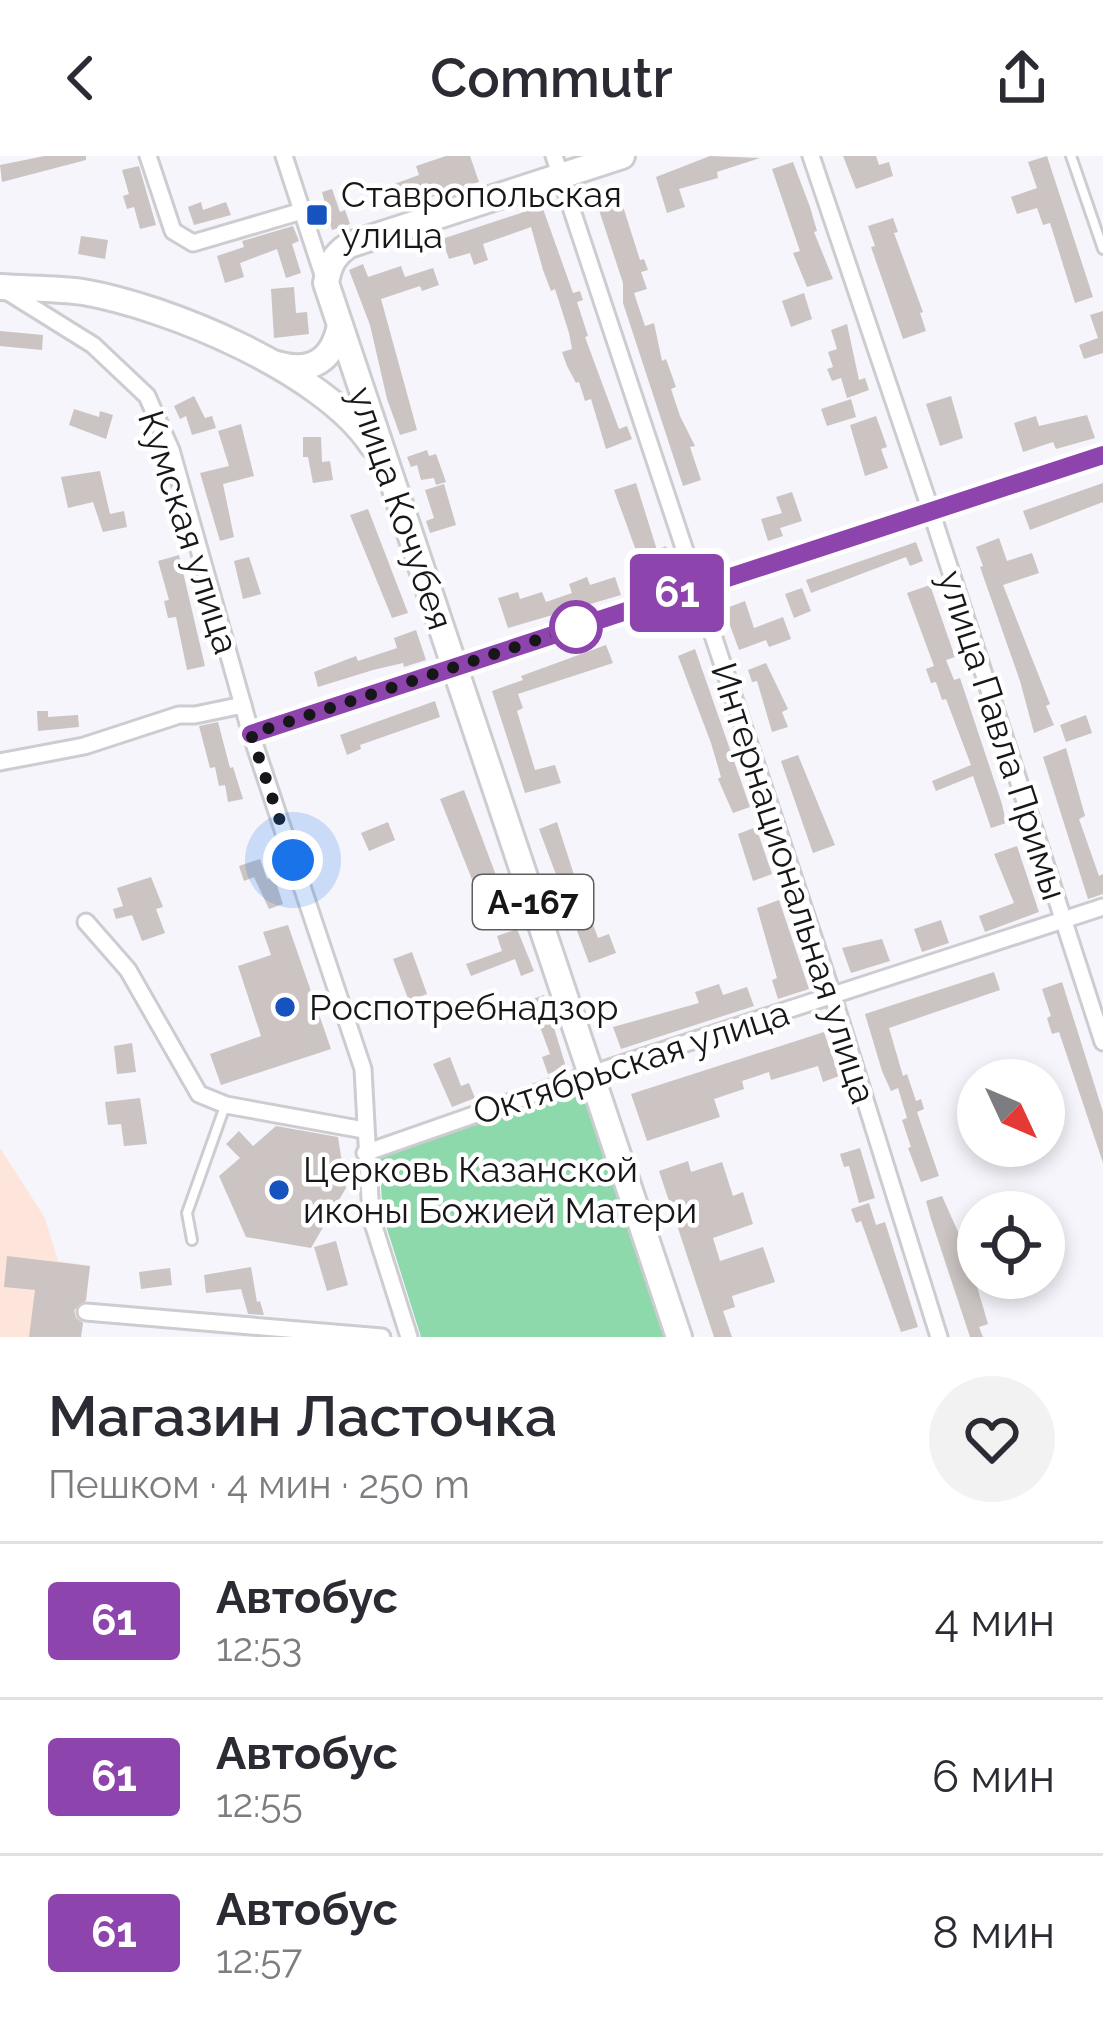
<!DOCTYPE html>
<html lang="ru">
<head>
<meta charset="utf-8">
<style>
	body { margin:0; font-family:Raleway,sans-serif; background:#f2f2f3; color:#2b2b33; height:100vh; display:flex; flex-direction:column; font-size:45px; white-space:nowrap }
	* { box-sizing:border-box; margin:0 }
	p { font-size:39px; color:#7c7c81 }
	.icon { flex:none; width:66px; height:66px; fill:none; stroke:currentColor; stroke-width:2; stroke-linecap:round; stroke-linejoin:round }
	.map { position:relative; height:1181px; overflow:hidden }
	.sheet { display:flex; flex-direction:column; background:#fff; flex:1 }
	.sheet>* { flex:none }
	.badge { padding:0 24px; border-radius:9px; font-size:42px; line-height:78px }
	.needle { width:78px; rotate:134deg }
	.buttons { position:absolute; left:957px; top:903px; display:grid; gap:24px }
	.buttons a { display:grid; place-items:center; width:108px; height:108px; border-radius:50%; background:#fff; box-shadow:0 6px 18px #0003; font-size:60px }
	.you { position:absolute; width:60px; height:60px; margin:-30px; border:9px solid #fff; border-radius:50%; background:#1a73e8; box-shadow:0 0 0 18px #1a73e833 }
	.map>.badge { position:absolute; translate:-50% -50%; box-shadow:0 0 0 6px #fff }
	.round { display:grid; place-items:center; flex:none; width:126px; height:126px; border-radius:63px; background:#f2f2f3 }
	.head { display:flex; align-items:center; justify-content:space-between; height:204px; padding:0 48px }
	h1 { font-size:57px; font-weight:600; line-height:90px }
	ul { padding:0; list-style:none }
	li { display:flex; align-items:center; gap:36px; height:156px; padding:0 48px; border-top:3px solid #e1e1e2 }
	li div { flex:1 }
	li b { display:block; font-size:45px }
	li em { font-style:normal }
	li .badge { min-width:132px; font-weight:700; text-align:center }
	header { display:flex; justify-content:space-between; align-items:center; height:156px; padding:0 48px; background:#fff; font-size:54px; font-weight:600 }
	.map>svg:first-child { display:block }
	.industrial { fill:#fee5dc }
	.green { fill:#8ed9ab }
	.building { fill:#cbc4c2 }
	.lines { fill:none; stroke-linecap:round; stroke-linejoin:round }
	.service-casing { stroke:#ccccd1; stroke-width:14 }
	.minor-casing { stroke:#ccccd1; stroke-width:21 }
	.tertiary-casing { stroke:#ccccd1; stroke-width:24 }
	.primary-casing { stroke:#ccccd1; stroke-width:30 }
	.service { stroke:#fff; stroke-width:8 }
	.minor { stroke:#fff; stroke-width:15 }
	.tertiary { stroke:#fff; stroke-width:18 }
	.primary { stroke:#fff; stroke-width:24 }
	.line-casing { stroke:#fff; stroke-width:27 }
	.line { stroke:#8e44ad; stroke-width:18 }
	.walk { stroke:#171719; stroke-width:12; stroke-dasharray:0 21.6 }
	.poi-dot { fill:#1653be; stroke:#fff; stroke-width:4.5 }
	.stop-dot { fill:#fff; stroke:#8e44ad; stroke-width:6 }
	.labels { text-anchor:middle; stroke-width:9; stroke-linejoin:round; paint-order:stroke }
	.shield { fill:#fff; stroke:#5d5d5e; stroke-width:3 }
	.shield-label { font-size:33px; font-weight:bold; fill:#171719 }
	.poi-label { font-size:36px; fill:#171719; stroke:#fff; text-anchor:start }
	.street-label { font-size:36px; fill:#171719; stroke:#fff }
</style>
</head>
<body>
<header><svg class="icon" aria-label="back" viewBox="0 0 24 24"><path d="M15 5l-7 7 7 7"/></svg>Commutr<svg class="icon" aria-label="share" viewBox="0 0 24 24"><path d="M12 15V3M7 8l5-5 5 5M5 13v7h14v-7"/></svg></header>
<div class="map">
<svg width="1103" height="1181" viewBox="0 0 1103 1181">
	<rect width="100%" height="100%" fill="#f5f5fb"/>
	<polygon class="industrial" points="0,992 45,1062 58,1105 90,1110 81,1181 0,1181"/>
	<polygon class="green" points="586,932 670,1181 421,1181 383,1060 379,1001"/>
	<g class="building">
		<polygon points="45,0 86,0 86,4 2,26 0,9"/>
		<polygon points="446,0 470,0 479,26 396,52 389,30 419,19 416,10"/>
		<polygon points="710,0 760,2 717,16 718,22 679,33 685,51 667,57 656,21"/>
		<polygon points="843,0 876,0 879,9 889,6 893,20 856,33"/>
		<polygon points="1047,0 1093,141 1075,147 1050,67 1043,69 1037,52 1017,58 1011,41 1037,32 1028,6"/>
		<polygon points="793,6 810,51 817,75 814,76 833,123 807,131 793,97 800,95 772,13"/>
		<polygon points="139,10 156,69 140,73 134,51 127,53 123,40 129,38 122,14"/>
		<polygon points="332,33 340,56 345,54 350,68 332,74 322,36"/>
		<polygon points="620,41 640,104 644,103 648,114 641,116 647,133 634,137 645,170 654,167 662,205 666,203 676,231 671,233 680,260 695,290 690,291 701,324 683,330 623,147 623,127 597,48"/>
		<polygon points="201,46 203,54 226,46 231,59 194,69 188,51"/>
		<polygon points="542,50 573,137 580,135 583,144 577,146 588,180 585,181 619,273 627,270 632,283 606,293 591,243 585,245 579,226 576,227 567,210 562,196 572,193 569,177 555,133 551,135 543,114 531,71 483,88 488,104 474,109 470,97 449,103 442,83"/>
		<polygon points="893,62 898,76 894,77 923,156 920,157 926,175 903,183 871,91 875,90 868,70"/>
		<polygon points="293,70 299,85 292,88 301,117 286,122 277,93 240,107 244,121 225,127 217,100 244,91 242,85"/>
		<polygon points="81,80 108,84 105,103 78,98"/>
		<polygon points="363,108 368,121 401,110 405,121 433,112 439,129 422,135 420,130 381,143 417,274 400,279 387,243 370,169 349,114"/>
		<polygon points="294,131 296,157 307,156 309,178 274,182 271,133"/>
		<polygon points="804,137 812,163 791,171 782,145"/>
		<polygon points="1103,155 1103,197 1084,203 1079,189 1098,182 1090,159"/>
		<polygon points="847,168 859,224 865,222 869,234 847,242 841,222 832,225 827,213 833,211 828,196 837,193 831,174"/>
		<polygon points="0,175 43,179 42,194 0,190"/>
		<polygon points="194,240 205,262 212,260 216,272 192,279 186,260 180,263 174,250"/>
		<polygon points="951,240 963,282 940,290 926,248"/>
		<polygon points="851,243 856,261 827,270 821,253"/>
		<polygon points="74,253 99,261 100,255 113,259 106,283 69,269"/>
		<polygon points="1087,259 1095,282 1056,293 1053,286 1023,296 1014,267 1036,260 1039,270"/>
		<polygon points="876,260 887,291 881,293 888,312 865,320 850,269"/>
		<polygon points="241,268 254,320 223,328 234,381 220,385 200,317 229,310 218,275"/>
		<polygon points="303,281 321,281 322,306 330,305 333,324 313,327 308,301 303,301"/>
		<polygon points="427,294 429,300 436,298 446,326 436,329 434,322 421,324 417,309 411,311 407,301"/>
		<polygon points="100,315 110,358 124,355 127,371 103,376 93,346 68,352 61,321"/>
		<polygon points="636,327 657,394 666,390 674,413 638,426 630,402 638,400 614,334"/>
		<polygon points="1103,327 1103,346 1030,374 1023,355"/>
		<polygon points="444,328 456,369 430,377 426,365 434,362 425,334"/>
		<polygon points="792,336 802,365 780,372 783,380 768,385 761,363 782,357 776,341"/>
		<polygon points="368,353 408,457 392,462 350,359"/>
		<polygon points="999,382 1007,405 1032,397 1039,417 1003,429 1050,548 1046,550 1054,569 1034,577 1020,525 980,411 983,410 976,391"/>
		<polygon points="916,386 923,405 910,410 906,401 811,437 806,424"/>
		<polygon points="179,399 205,510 187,514 176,461 168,462 164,445 169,444 158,405"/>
		<polygon points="249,401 261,438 243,443 234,405"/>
		<polygon points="587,421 590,429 615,421 621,439 508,472 498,442 518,436 520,443 542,436 546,446 572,437 569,428"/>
		<polygon points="930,429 955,501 946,504 954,524 960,522 1002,648 1006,667 991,672 973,620 936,635 932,625 971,609 946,543 942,544 936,526 931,527 926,513 934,510 907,437"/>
		<polygon points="802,432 811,455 794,462 785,438"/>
		<polygon points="745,445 754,472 783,461 791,483 769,491 766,484 739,494 724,453"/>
		<polygon points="416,474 426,504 404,511 403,507 373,514 318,531 314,516 356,500 358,505 397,492 394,482"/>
		<polygon points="606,489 613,507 518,538 523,552 517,555 535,614 555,609 561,627 525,637 492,535 523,524 521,520"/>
		<polygon points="695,493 750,651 733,657 718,623 721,621 711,587 678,500"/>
		<polygon points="766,507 788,553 782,556 788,571 772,576 757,525 752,526 748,514"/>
		<polygon points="435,545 440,561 360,589 361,593 347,599 340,579"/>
		<polygon points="37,555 48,555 48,561 78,559 79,571 38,575"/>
		<polygon points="1086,559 1092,577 1066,586 1060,569"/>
		<polygon points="218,566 230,612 233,611 243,643 228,646 225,629 219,630 215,611 210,612 199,570"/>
		<polygon points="1066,592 1085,660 1079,663 1099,720 1103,718 1103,738 1088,743 1043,601"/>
		<polygon points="798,599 835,689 813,697 781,605"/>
		<polygon points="464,634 503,738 481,746 440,643"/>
		<polygon points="388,666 395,684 369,695 361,677"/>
		<polygon points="557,666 575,722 583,718 594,746 586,749 598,782 609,778 616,797 589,807 539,673"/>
		<polygon points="756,671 772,718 753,725 738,678"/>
		<polygon points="1017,690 1039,756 985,776 979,760 1014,747 994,698"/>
		<polygon points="260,703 267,723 274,720 283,748 269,753 254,721 244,725 239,710"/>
		<polygon points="151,721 163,751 156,753 165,777 142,785 132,759 116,763 113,753 123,750 117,732"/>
		<polygon points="779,744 809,833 778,843 772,824 777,822 757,752"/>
		<polygon points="941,764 949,787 922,796 914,773"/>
		<polygon points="288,769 331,893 221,929 210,898 261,880 238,810 271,799 263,776"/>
		<polygon points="517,773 534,815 521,820 515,803 471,820 466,808 502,795 497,780"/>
		<polygon points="882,783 890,805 851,817 842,792"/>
		<polygon points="412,796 427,838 409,845 393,803"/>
		<polygon points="994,816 1000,834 889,872 903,920 907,918 916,945 921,943 924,953 917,956 939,1020 921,1026 908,992 911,991 902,964 907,962 898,932 891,935 882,915 865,858"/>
		<polygon points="1062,826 1103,956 1103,1007 1059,876 1052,878 1047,862 1051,860 1042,833"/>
		<polygon points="719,828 723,839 747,831 754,850 621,893 613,871 699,847 695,836"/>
		<polygon points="544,839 566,911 548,918 542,901 550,898 530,844"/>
		<polygon points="824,876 839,920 823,926 818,910 771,924 769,916 742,925 744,933 714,943 720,961 647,985 631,938"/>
		<polygon points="132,887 136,916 117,918 114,890"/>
		<polygon points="450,901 461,930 469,927 475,942 452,951 433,908"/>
		<polygon points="140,942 147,988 124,990 121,968 108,969 105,946"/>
		<polygon points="276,970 338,981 346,1032 311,1092 246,1081 219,1020 240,1002 226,988 239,975 253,990"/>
		<polygon points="860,992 875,1042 859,1047 849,1010 844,1011 840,998"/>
		<polygon points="688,1005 691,1016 722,1006 733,1040 743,1036 753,1068 713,1082 720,1105 763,1091 775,1126 732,1140 735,1151 723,1155 732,1181 714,1181 659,1015"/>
		<polygon points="942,1040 976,1116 973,1117 988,1168 979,1171 983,1181 970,1181 931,1063 926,1045"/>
		<polygon points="869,1047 876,1069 885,1066 918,1171 901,1176 861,1065 856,1067 851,1053"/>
		<polygon points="336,1085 348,1129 327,1135 314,1091"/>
		<polygon points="7,1100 90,1110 86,1144 74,1154 76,1162 83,1167 81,1181 29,1181 35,1134 4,1131"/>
		<polygon points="251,1111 257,1146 260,1145 264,1159 248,1158 241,1133 206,1137 204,1119"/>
		<polygon points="170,1112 172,1129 141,1133 139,1116"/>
	</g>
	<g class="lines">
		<defs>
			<g id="service">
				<polyline points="1071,0 1103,93"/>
				<polyline points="192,1084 187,1057 225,950"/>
			</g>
			<g id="minor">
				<polyline points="148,0 173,75 193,87 302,55"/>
				<polyline points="284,0 325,125"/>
				<polyline points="554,0 833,841 939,1181"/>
				<polyline points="811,0 931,355 1103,886"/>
				<polyline points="8,136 93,189 147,240 171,294 251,578 363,913 371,1061 409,1181"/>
				<polyline points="251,578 454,511"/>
				<polyline points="0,606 84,590 179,559 195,559 243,549"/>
				<polyline points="86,766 128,814 199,938 226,949 364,974"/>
				<polyline points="365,997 591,918 1103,751"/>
				<polyline points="86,1156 382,1181"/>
			</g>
			<polyline id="tertiary" points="454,511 1103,299"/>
			<g id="primary">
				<path d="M622 0 349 89C334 99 329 109 326 127L679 1181"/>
				<path d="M0 131C27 133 56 132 83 136 169 151 323 215 372 289"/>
				<path d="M277 208C312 218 333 204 340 169"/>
			</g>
		</defs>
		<use href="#service" class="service-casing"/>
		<use href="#minor" class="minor-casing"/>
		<use href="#tertiary" class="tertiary-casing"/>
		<use href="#primary" class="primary-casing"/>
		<use href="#service" class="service"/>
		<use href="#minor" class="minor"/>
		<use href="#tertiary" class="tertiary"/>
		<use href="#primary" class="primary"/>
	</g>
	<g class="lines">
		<defs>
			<polyline id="line" points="251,578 1103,299"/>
		</defs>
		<use href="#line" class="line-casing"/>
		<use href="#line" class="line"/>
		<polyline class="walk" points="293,704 251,578 576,471"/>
	</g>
	<g class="poi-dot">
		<rect x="305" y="47" width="24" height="24" rx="6"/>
		<circle cx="285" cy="851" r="12"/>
		<circle cx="279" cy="1034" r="12"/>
	</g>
	<circle class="stop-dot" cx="576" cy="471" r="24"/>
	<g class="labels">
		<rect class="shield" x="473" y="719" width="120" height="54" rx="9"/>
		<g class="shield-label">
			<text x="533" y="758">А-167</text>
		</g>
		<g class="poi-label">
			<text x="341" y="51">Ставропольская<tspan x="341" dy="41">улица</tspan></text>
			<text x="309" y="864">Роспотребнадзор</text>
			<text x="303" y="1026">Церковь Казанской<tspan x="303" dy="41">иконы Божией Матери</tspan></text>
		</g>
		<g class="street-label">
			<text transform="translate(401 352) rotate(71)" y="13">улица Кочубея</text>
			<text transform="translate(189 376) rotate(72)" y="13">Кумская улица</text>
			<text transform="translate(1003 579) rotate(72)" y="13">улица Павла Примы</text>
			<text transform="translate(794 727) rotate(72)" y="13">Интернациональная улица</text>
			<text transform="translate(631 906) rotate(-18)" y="13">Октябрьская улица</text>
		</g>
	</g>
</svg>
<div class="buttons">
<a><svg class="needle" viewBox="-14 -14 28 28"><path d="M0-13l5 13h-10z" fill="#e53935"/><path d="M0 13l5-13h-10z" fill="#7c7c81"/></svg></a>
<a><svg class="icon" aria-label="locate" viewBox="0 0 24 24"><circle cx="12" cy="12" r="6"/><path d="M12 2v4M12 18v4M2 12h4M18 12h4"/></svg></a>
</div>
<div class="you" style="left:293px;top:704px"></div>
<b class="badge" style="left:677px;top:437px;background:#8e44ad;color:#fff">61</b>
</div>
<section class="sheet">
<div class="head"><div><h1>Магазин Ласточка</h1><p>Пешком · 4 мин · 250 m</p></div><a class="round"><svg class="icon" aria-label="heart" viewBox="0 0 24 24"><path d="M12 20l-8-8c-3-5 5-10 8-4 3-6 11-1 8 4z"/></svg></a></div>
<ul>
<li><span class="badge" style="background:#8e44ad;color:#fff">61</span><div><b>Автобус</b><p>12:53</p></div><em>4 мин</em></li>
<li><span class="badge" style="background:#8e44ad;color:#fff">61</span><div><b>Автобус</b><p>12:55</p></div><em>6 мин</em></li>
<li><span class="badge" style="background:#8e44ad;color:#fff">61</span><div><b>Автобус</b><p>12:57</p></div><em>8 мин</em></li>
</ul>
</section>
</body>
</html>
